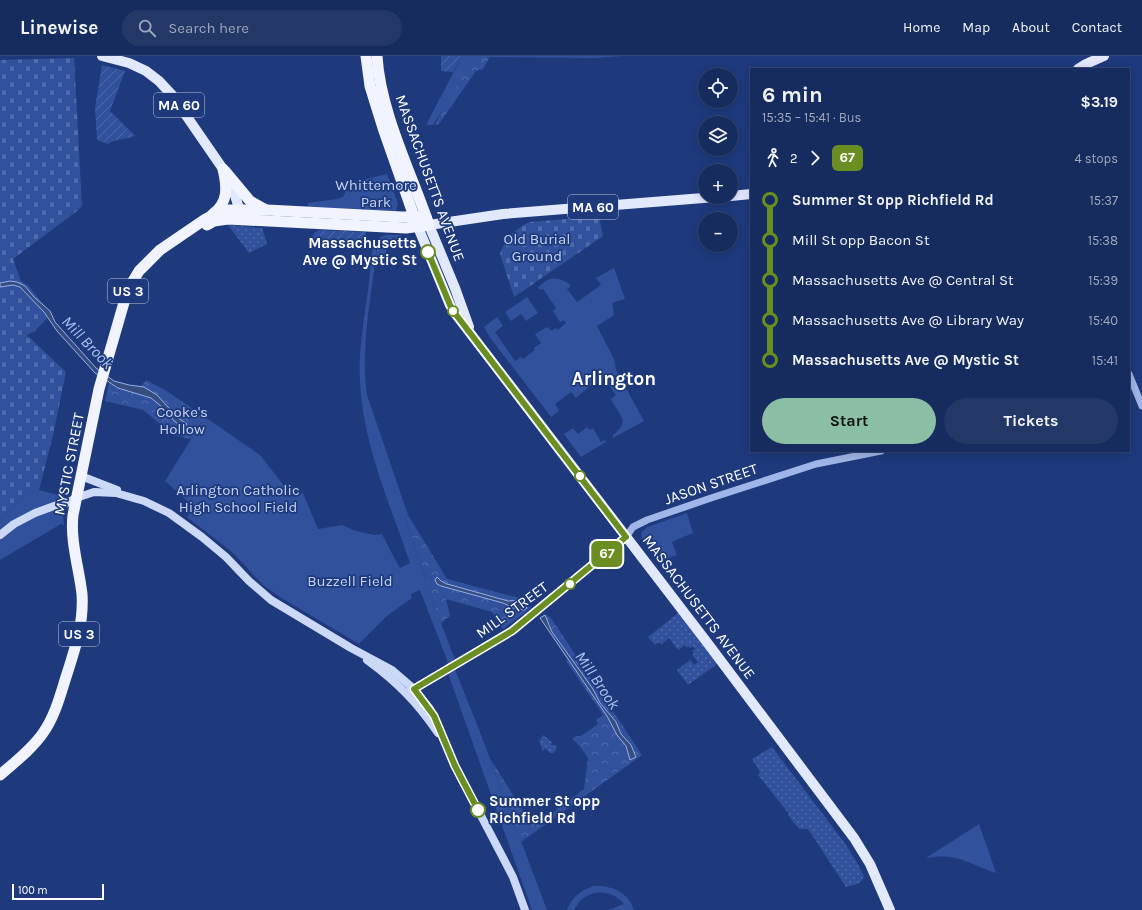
<!DOCTYPE html>
<html lang="en">
<head>
<meta charset="utf-8">
<style>
	body { margin:0; font-family:Karla,sans-serif; background:#233867; color:#f1f3f6; height:100vh; display:flex; flex-direction:column; font-size:15px; white-space:nowrap }
	* { box-sizing:border-box; margin:0 }
	p { font-size:13px; color:#9ea7bc }
	.icon { flex:none; width:22px; height:22px; fill:none; stroke:currentColor; stroke-width:2; stroke-linecap:round; stroke-linejoin:round }
	.map { position:relative; flex:1; overflow:hidden }
	.panel { position:absolute; left:750px; top:12px; width:380px; height:384px; display:flex; flex-direction:column; background:#162c5e; border-radius:0px; box-shadow:0 2px 10px #0003,0 0 0 1px #354873 }
	.panel>* { flex:none }
	.badge { padding:0 8px; border-radius:6px; font-size:14px; line-height:26px }
	.fabs { position:absolute; left:698px; top:12px; display:grid; gap:8px }
	.fabs a { display:grid; place-items:center; width:40px; height:40px; border-radius:50%; background:#162c5e; box-shadow:0 2px 10px #0003,0 0 0 1px #354873; font-size:20px }
	.scale { position:absolute; left:12px; bottom:10px; width:92px; box-sizing:border-box; padding-left:4px; border:2px solid #fff; border-top:0; font-size:11px; line-height:14px; white-space:nowrap; color:#fff; -webkit-text-stroke:3px #1e3a7d; paint-order:stroke }
	.map>.badge { position:absolute; translate:-50% -50%; box-shadow:0 0 0 2px #fff }
	.legs { display:flex; align-items:center; gap:6px; height:44px; padding:0 12px; font-size:13px }
	.legs p { margin-inline-start:auto }
	.overview { display:flex; align-items:center; justify-content:space-between; height:68px; padding:0 12px }
	h1 { font-size:22px; font-weight:700; line-height:30px }
	.primary-button { display:flex; gap:8px; margin-top:auto; padding:8px 12px }
	.primary-button a { flex:1; height:46px; border-radius:24px; background:#8abfa5; color:#111; font-size:16px; font-weight:700; line-height:46px; text-align:center }
	.primary-button a+a { background:#233867; color:#f1f3f6 }
	ul { padding:0 12px; list-style:none }
	li { display:flex; align-items:center; gap:14px; height:40px; font-size:15px }
	li i { display:grid; place-items:center; width:6px; height:100%; margin:0 5px; background:currentColor }
	li i::after { content:''; width:10px; height:10px; margin:-5px; border:3px solid; border-radius:50%; background:#162c5e }
	li p { margin-inline-start:auto }
	li:first-child i { background:linear-gradient(#0000 50%,currentColor 0) }
	li:last-child i { background:linear-gradient(currentColor 50%,#0000 0) }
	header { display:flex; align-items:center; gap:24px; box-sizing:border-box; height:56px; padding:0 20px; background:#162c5e; border-bottom:1px solid #354873 }
	header strong { font-size:19px }
	nav { display:flex; gap:22px; margin-inline-start:auto; font-size:14px }
	.search { width:280px; height:36px; background:#233867; display:flex; align-items:center; gap:10px; box-sizing:border-box; padding:0 14px; border-radius:22px; color:#9ea7bc; font-size:15px }
	.map>svg:first-child { display:block }
	.grass { fill:url(#grass-dots) }
	.forest { fill:url(#forest-crowns) }
	.cemetery { fill:url(#cemetery-stones) }
	.park { fill:#31519c }
	.garden { fill:url(#garden-furrows) }
	.water { fill:#384d7f; stroke:#94afe9 }
	.lines { fill:none; stroke-linecap:round; stroke-linejoin:round }
	.tertiary { stroke:#a1b6e8; stroke-width:7 }
	.secondary { stroke:#cbd8f6; stroke-width:8 }
	.primary { stroke:#e3e9fd; stroke-width:10 }
	.trunk { stroke:#f1f4fe; stroke-width:11 }
	.line-1-casing { stroke:#fff; stroke-width:9 }
	.line-1 { stroke:#6b8e23; stroke-width:6 }
	.stop-1-dot { fill:#fff; stroke:#6b8e23; stroke-width:2 }
	.labels { text-anchor:middle; stroke-width:3.5; stroke-linejoin:round; paint-order:stroke }
	.shield { fill:#1e3a7d; stroke:#bcc4d8; stroke-width:1 }
	.shield-label { font-size:14px; font-weight:bold; fill:#fff }
	.street-label { font-size:15px; fill:#fff; stroke:#1e3a7d }
	.park-label { font-size:15px; fill:#c5d4f6; stroke:#1e3a7d }
	.stop-label { font-size:15px; font-weight:bold; fill:#fff; stroke:#1e3a7d; text-anchor:end }
	.water-label { font-size:16px; font-style:italic; fill:#acc1ef; stroke:#1e3a7d }
	.district-label { font-size:19px; font-weight:bold; fill:#fff; stroke:#1e3a7d }
</style>
</head>
<body>
<header>
<strong>Linewise</strong>
<div class="search"><svg class="icon" aria-label="search" viewBox="0 0 24 24"><circle cx="10" cy="10" r="6"/><path d="M15 15l6 6"/></svg>Search here</div>
<nav><a>Home</a><a>Map</a><a>About</a><a>Contact</a></nav>
</header>
<div class="map">
<svg width="1142" height="854" viewBox="0 0 1142 854">
	<defs>
		<pattern id="grass-dots" width="8" height="8" patternUnits="userSpaceOnUse"><rect width="8" height="8" fill="#31519c"/><path d="M2 2h.1M6 6h.1" fill="none" stroke="#506bab" stroke-width="1.8" stroke-linecap="round"/></pattern>
		<pattern id="forest-crowns" width="20" height="18" patternUnits="userSpaceOnUse"><rect width="20" height="18" fill="#31519c"/><path d="M2 6a3 3 0 1 1 6 0M12 15a3 3 0 1 1 6 0" fill="none" stroke="#506bab"/></pattern>
		<pattern id="cemetery-stones" width="16" height="16" patternUnits="userSpaceOnUse"><rect width="16" height="16" fill="#31519c"/><path d="M2 7V4a2 2 0 0 1 4 0v3zM10 15v-3a2 2 0 0 1 4 0v3z" fill="#506bab"/></pattern>
		<pattern id="garden-furrows" width="10" height="10" patternUnits="userSpaceOnUse"><rect width="10" height="10" fill="#31519c"/><path d="M-1 1l2-2M0 10L10 0M9 11l2-2" fill="none" stroke="#506bab"/></pattern>
	</defs>
	<rect width="100%" height="100%" fill="#1e3a7d"/>
	<g class="grass">
		<polygon points="228,169 262,172 267,188 249,197"/>
		<polygon points="387,182 401,182 401,184 396,188 393,188 389,183 387,183 385,185 385,189 387,191 385,199 390,208 375,206 378,187"/>
		<polygon points="682,554 721,605 688,629 677,614 690,604 694,609 698,606 692,599 694,597 692,595 695,593 693,590 690,592 688,590 687,591 685,589 678,594 669,582 661,589 659,586 655,589 648,581"/>
		<path d="M543 679 552 686 551 689 557 690C556 694 555 698 550 697L545 692 543 695 539 685Z"/>
		<path d="M772 691 844 786 855 803 864 820C862 828 854 829 846 831L808 773H799L788 759 789 758 758 719 760 716 752 703Z"/>
	</g>
	<g class="forest">
		<polygon points="475,0 490,0 483,13 476,15 439,68 435,69 446,45"/>
		<polygon points="146,324 165,334 205,361 191,383 174,379 143,354 105,345 109,327 118,332 141,331"/>
		<polygon points="408,459 447,523 519,542 531,552 503,573 492,556 446,543 450,560 441,567 405,461"/>
		<polygon points="545,558 551,562 642,699 521,786 490,702 531,768 539,767 584,733 588,702 579,689 572,683 576,680 581,680 598,668 596,664 603,659 566,605 567,603 540,562"/>
	</g>
	<g class="cemetery">
		<polygon points="74,2 82,150 77,155 13,203 21,225 28,229 43,248 52,257 35,275 27,279 66,316 53,379 39,434 28,435 0,463 0,4"/>
		<path d="M601 160 600 165 603 180 514 241 500 198C504 184 517 171 530 166Z"/>
	</g>
	<g class="park">
		<polygon points="462,0 475,0 433,69 426,69"/>
		<polygon points="490,0 623,0 595,2 489,1"/>
		<polygon points="387,118 398,148 396,155 308,151 308,147 337,143 343,141 346,135 353,133 357,125"/>
		<path d="M386 179H401V182C392 182 381 180 377 190 372 239 360 290 367 339L408 459 405 461 441 567 454 601 456 616 478 671 547 854H532L449 620 447 604 420 534 411 538 412 542 388 559 359 588 280 541 263 529 232 496 187 461 194 451 165 425 205 361 260 399 293 441 303 437 318 473 342 469 356 475 374 479 382 478 390 494 400 512 410 507C390 448 363 389 360 326 358 293 365 259 369 226 370 218 371 191 376 185 378 181 383 180 386 179Z"/>
		<path d="M614 212 625 243 612 247 614 259 597 270 614 303 616 314 644 365 613 382V379C632 364 618 359 611 343L616 339 603 322 592 330 591 329 576 342 571 336 555 348 559 355 551 361 491 283 484 271 497 261 503 270 495 276 515 305 521 301 523 303 535 294 534 292 541 287 535 278 547 271 552 275 556 272 558 274 566 267 564 264 560 266 553 255 556 252 543 233 540 234 538 231C542 228 546 224 550 223 556 221 567 225 571 230L567 233 577 246 601 229 596 222Z"/>
		<polygon points="527,241 538,257 526,265 521,258 511,265 505,256"/>
		<polygon points="587,371 590,374 593,372 601,386 605,384 606,386 581,401 564,378 573,372 578,378"/>
		<polygon points="39,434 65,441 62,454 64,469 61,468 0,504 0,463 28,435"/>
		<polygon points="687,457 693,477 672,486 677,499 659,505 642,483 641,477 647,471"/>
		<path d="M979 768 996 817C969 808 957 796 926 802Z"/>
		<path d="M594 830C612 829 628 836 634 854H608L624 848C610 831 584 833 574 854H567C572 841 581 834 594 830Z"/>
	</g>
	<g class="garden">
		<polygon points="441,0 462,0 453,16 441,15"/>
		<path d="M102 9 125 15 110 55 135 80C125 84 117 82 108 88L97 84 95 52Z"/>
		<path d="M319 174 365 176 366 177 363 190H352L350 186C338 183 334 184 323 186L322 190 312 189C311 182 312 177 319 174Z"/>
	</g>
	<g class="water">
		<polygon points="10,225 17,226 25,230 34,241 50,255 55,266 96,312 114,325 129,329 144,331 157,339 178,362 187,368 184,372 174,365 169,358 164,355 162,351 151,342 118,332 95,317 57,275 44,256 20,231 13,229 0,231 0,227"/>
		<polygon points="437,521 441,525 447,528 508,545 521,544 527,552 524,554 514,552 503,547 441,530 437,528 435,524"/>
		<polygon points="545,559 552,576 593,633 600,647 616,666 621,678 631,689 636,701 630,704 626,690 617,679 607,660 540,562"/>
	</g>
	<g class="lines">
		<g class="tertiary">
			<polyline points="1129,318 1142,350"/>
			<polyline points="626,481 633,471 647,464 711,442 816,408 881,395"/>
		</g>
		<g class="secondary">
			<polyline points="81,420 117,434"/>
			<polyline points="0,479 14,468 35,457 54,450 65,448 76,442 94,436 116,437 144,445 169,457 202,481 226,501 249,525 271,544 351,592 392,614 414,633 430,653 434,661 455,710 513,821 525,854"/>
			<path d="M367 604C397 626 417 646 438 677"/>
			<polyline points="407,637 511,575 626,481"/>
		</g>
		<g class="primary">
			<polyline points="102,0 129,7 146,15 159,25 172,39 223,113 233,133 242,162"/>
			<polyline points="1078,13 1086,8 1104,0"/>
			<polyline points="731,140 751,138"/>
			<polyline points="418,171 450,249 454,256 706,585 854,782 870,808 890,854"/>
			<polyline points="469,271 455,232 429,169 503,158 716,141"/>
		</g>
		<g class="trunk">
			<polyline points="366,0 370,30 384,75 416,166"/>
			<polyline points="225,115 250,145 266,154"/>
			<path d="M213 158C229 146 227 130 223 113"/>
			<path d="M207 169 214 165 228 163 406 172 429 169C411 116 380 55 377 0"/>
			<path d="M0 719C15 706 32 693 43 677 55 660 60 640 66 621 75 593 84 567 82 538 79 512 70 485 73 459L99 333 125 243 133 225 139 215 160 194 204 164 218 156 226 154H267L402 161H426"/>
		</g>
	</g>
	<g class="lines">
		<defs>
			<polyline id="line-1" points="428,196 450,249 454,256 626,481 512,575 414,633 434,660 455,710 478,754"/>
		</defs>
		<use href="#line-1" class="line-1-casing"/>
		<use href="#line-1" class="line-1"/>
	</g>
	<g class="stop-1-dot">
		<circle cx="428" cy="196" r="7"/>
		<circle cx="453" cy="255" r="5"/>
		<circle cx="580" cy="420" r="5"/>
		<circle cx="570" cy="528" r="5"/>
		<circle cx="478" cy="754" r="7"/>
	</g>
	<g class="labels">
		<g class="shield">
			<rect x="154" y="37" width="50" height="24" rx="3"/>
			<rect x="568" y="139" width="50" height="24" rx="3"/>
			<rect x="108" y="223" width="40" height="24" rx="3"/>
			<rect x="59" y="566" width="40" height="24" rx="3"/>
		</g>
		<g class="shield-label">
			<text x="179" y="54">MA 60</text>
			<text x="593" y="156">MA 60</text>
			<text x="128" y="240">US 3</text>
			<text x="79" y="583">US 3</text>
		</g>
		<g class="street-label">
			<text transform="translate(430 122) rotate(70)" y="5">MASSACHUSETTS AVENUE</text>
			<text transform="translate(69 408) rotate(-79)" y="5">MYSTIC STREET</text>
			<text transform="translate(711 428) rotate(-19)" y="5">JASON STREET</text>
			<text transform="translate(699 551) rotate(53)" y="5">MASSACHUSETTS AVENUE</text>
			<text transform="translate(512 554) rotate(-36)" y="5">MILL STREET</text>
		</g>
		<g class="park-label">
			<text x="376" y="134">Whittemore<tspan x="376" dy="17">Park</tspan></text>
			<text x="537" y="188">Old Burial<tspan x="537" dy="17">Ground</tspan></text>
			<text x="182" y="361">Cooke's<tspan x="182" dy="17">Hollow</tspan></text>
			<text x="238" y="439">Arlington Catholic<tspan x="238" dy="17">High School Field</tspan></text>
			<text x="350" y="530">Buzzell Field</text>
		</g>
		<g class="stop-label">
			<text x="417" y="192">Massachusetts<tspan x="417" dy="17">Ave @ Mystic St</tspan></text>
			<text x="489" y="750" text-anchor="start">Summer St opp<tspan x="489" dy="17">Richfield Rd</tspan></text>
		</g>
		<g class="water-label">
			<text transform="translate(88 286) rotate(46)" y="6">Mill Brook</text>
			<text transform="translate(598 624) rotate(56)" y="6">Mill Brook</text>
		</g>
		<g class="district-label">
			<text x="614" y="329">Arlington</text>
		</g>
	</g>
</svg>
<div class="fabs">
<a><svg class="icon" aria-label="locate" viewBox="0 0 24 24"><circle cx="12" cy="12" r="6"/><path d="M12 2v4M12 18v4M2 12h4M18 12h4"/></svg></a>
<a><svg class="icon" aria-label="layers" viewBox="0 0 24 24"><path d="M12 4l9 5-9 5-9-5zM3 14l9 5 9-5"/></svg></a>
<a>+</a>
<a>−</a>
</div>
<div class="scale">100 m</div>
<b class="badge" style="left:607px;top:498px;background:#6b8e23;color:#fff">67</b>
<section class="panel">
<div class="overview"><div><h1>6 min</h1><p>15:35 – 15:41 · Bus</p></div><b>$3.19</b></div>
<div class="legs"><svg class="icon" aria-label="walk" viewBox="0 0 24 24"><circle cx="13" cy="4" r="2"/><path d="M13 8l-2 6 4 7M11 14l-3 7M7 12l3-4h3l4 4"/></svg>2<svg class="icon" aria-label="forward" viewBox="0 0 24 24"><path d="M9 5l7 7-7 7"/></svg><b class="badge" style="background:#6b8e23;color:#fff">67</b><p>4 stops</p></div>
<ul>
<li><i style="color:#6b8e23"></i><b>Summer St opp Richfield Rd</b><p>15:37</p></li>
<li><i style="color:#6b8e23"></i><span>Mill St opp Bacon St</span><p>15:38</p></li>
<li><i style="color:#6b8e23"></i><span>Massachusetts Ave @ Central St</span><p>15:39</p></li>
<li><i style="color:#6b8e23"></i><span>Massachusetts Ave @ Library Way</span><p>15:40</p></li>
<li><i style="color:#6b8e23"></i><b>Massachusetts Ave @ Mystic St</b><p>15:41</p></li>
</ul>
<div class="primary-button"><a>Start</a><a>Tickets</a></div>
</section>
</div>
</body>
</html>
